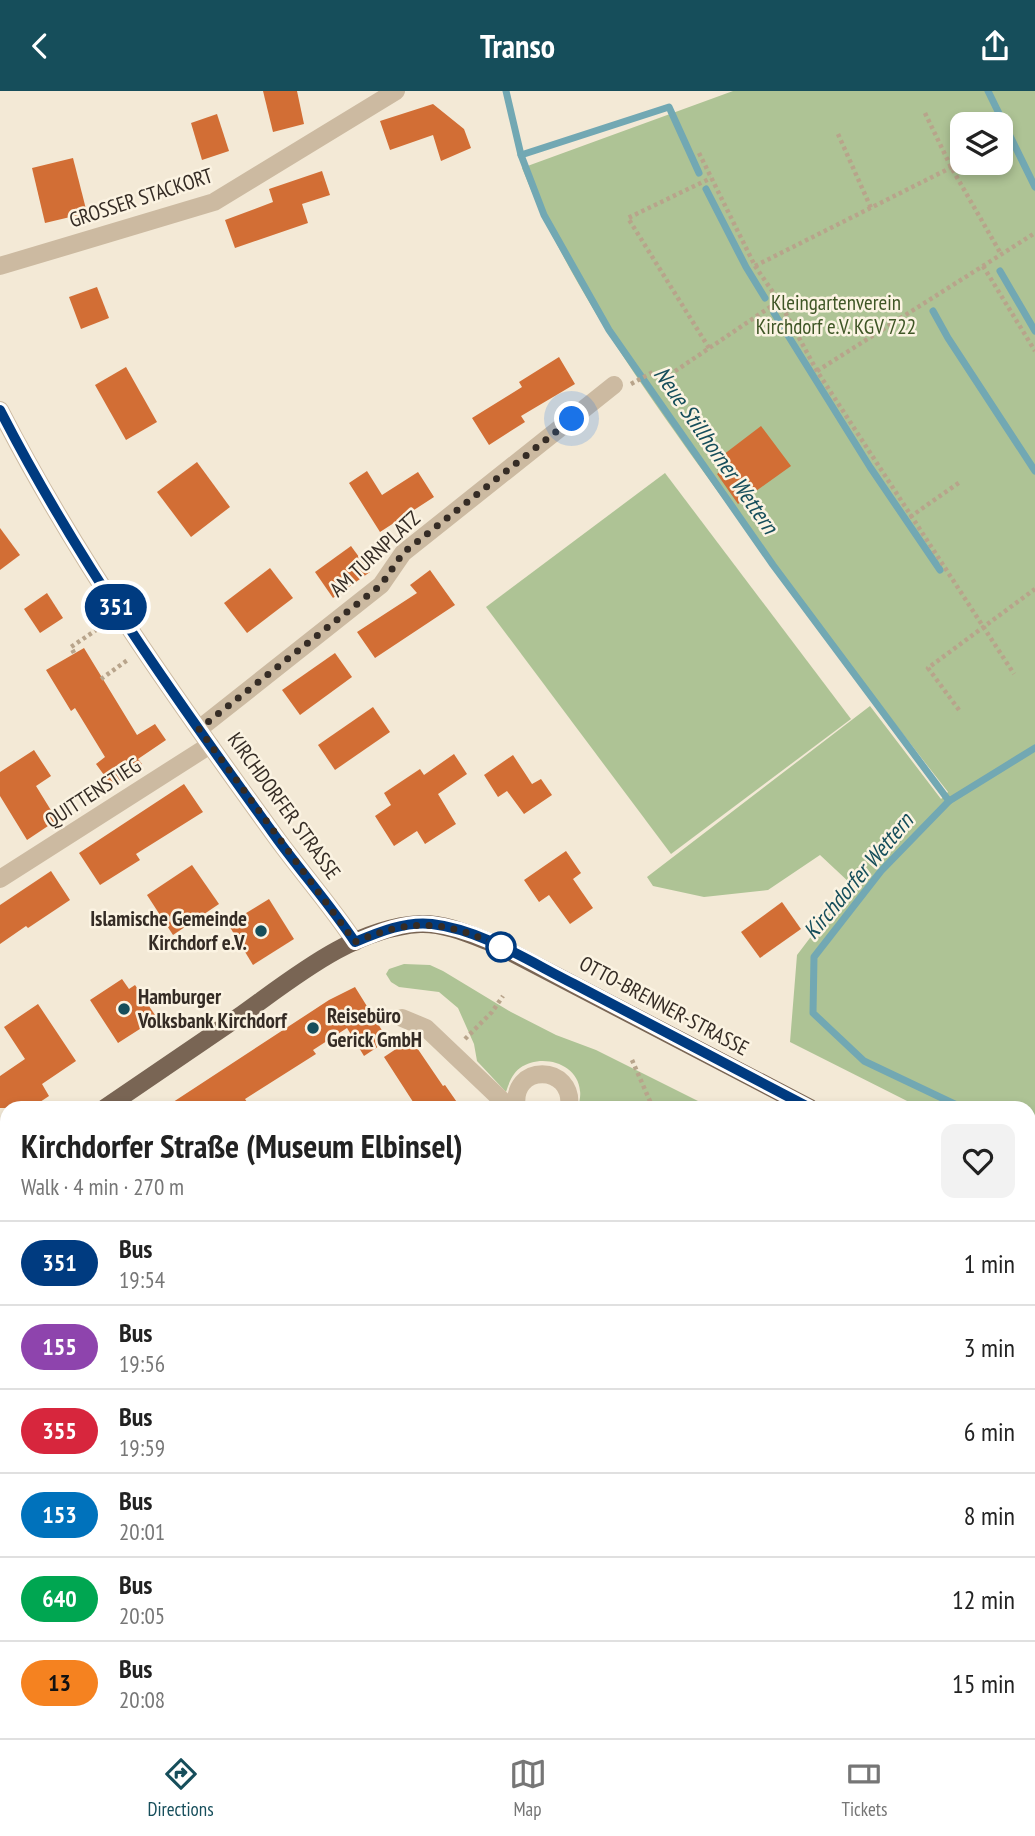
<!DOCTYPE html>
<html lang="en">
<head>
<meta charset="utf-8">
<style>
	body { margin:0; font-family:"PT Sans Narrow",sans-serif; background:#f2f2f2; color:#222; height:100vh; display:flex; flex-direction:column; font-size:26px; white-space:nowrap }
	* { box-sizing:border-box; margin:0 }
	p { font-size:23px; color:#767676 }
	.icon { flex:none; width:38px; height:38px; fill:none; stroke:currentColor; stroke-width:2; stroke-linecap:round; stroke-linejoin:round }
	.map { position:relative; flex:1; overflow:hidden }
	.drawer { position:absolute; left:0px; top:1010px; width:1036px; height:639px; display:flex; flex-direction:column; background:#fff; border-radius:21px 21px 0 0; box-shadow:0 4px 10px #0003 }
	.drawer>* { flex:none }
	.badge { padding:0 14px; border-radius:23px; font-size:24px; line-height:46px }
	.tools { position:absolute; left:950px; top:21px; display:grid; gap:14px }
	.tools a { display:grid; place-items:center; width:63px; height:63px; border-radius:14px; background:#fff; box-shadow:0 4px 10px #0003; font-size:35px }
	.you { position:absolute; width:35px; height:35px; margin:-18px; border:5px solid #fff; border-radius:50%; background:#1a73e8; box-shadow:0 0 0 10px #1a73e833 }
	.map>.badge { position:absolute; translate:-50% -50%; box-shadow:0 0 0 4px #fff }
	.round { display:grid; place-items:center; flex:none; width:74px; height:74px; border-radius:14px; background:#f2f2f2 }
	.overview { display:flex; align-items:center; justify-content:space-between; height:119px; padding:0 21px }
	h1 { font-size:33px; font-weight:800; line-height:52px }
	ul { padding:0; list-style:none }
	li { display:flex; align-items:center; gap:21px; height:84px; padding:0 21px; border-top:2px solid #e0e0e0 }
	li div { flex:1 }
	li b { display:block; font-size:26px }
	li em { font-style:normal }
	li .badge { min-width:77px; font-weight:700; text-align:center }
	header { display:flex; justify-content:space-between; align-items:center; height:91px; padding:0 21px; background:#164e5b; color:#fff; font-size:32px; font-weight:800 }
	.tab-bar { display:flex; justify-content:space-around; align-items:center; height:98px; border-top:2px solid #e0e0e0; background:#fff; font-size:19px; color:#767676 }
	.tab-bar a { display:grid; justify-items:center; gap:4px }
	.tab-bar .active { color:#164e5b }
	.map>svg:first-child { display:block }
	.green { fill:#aec395; fill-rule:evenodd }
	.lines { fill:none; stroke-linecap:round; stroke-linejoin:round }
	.stream { stroke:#72a8b3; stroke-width:7 }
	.building { fill:#d26e35 }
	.path { stroke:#b8a48b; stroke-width:4.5; stroke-dasharray:3.5 3.5; stroke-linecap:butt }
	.minor { stroke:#ccbaa1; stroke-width:18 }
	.major { stroke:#796554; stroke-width:18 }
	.line-casing { stroke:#fff; stroke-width:16 }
	.line { stroke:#003b80; stroke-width:10 }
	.walk { stroke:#352c25; stroke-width:7; stroke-dasharray:0 12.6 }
	.poi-dot { fill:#164e5b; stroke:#fbf3e2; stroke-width:2.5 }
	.stop-dot { fill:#fff; stroke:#003b80; stroke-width:3.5 }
	.labels { text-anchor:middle; stroke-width:5; stroke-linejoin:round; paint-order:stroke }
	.street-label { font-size:21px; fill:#352c25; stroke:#fbf3e2 }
	.park-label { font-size:21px; fill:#3f5626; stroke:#fbf3e2 }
	.poi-label { font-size:21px; font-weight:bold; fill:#352c25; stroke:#fbf3e2; text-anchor:start }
	.water-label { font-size:23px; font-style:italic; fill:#164e5b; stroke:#fbf3e2 }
</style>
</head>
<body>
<header><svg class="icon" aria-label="back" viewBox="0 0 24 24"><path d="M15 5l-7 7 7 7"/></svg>Transo<svg class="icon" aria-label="share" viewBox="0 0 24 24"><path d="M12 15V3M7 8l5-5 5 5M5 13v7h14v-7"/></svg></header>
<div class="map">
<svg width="1035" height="1647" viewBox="0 0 1035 1647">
	<rect width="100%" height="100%" fill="#f3e9d6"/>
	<g class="green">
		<path d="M733 0H1035V1082L1029 1079V1017H921L790 951 797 864 851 793 820 764 768 799 704 806 653 795 647 786 870 615 941 708 948 701C870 601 792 500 716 398 643 297 568 193 522 77ZM962 33H1001V72H962Z"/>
		<polygon points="665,382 851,628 671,763 486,516"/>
		<path d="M404 873 430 874 443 880 511 921 556 944 596 959 712 1017H578C579 1012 581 1005 580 1000 578 972 541 962 520 977 512 983 509 992 506 1001L477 970 474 953 458 917 439 901 399 896 391 891 386 883 389 878Z"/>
	</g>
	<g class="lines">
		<g class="stream">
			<polyline points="506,0 521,64 544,124 609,239 773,474 949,710"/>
			<polyline points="988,0 1035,96"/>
			<polyline points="521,64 669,16 699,82"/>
			<polyline points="706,98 746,176 765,207"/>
			<polyline points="1000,180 1035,240"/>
			<polyline points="933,220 948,247 1035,380"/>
			<polyline points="774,222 870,376 940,479"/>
			<polyline points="963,1017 864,970 813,922 814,866 881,780 949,710 1035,657"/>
			<polyline points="837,1642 847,1647"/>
		</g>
	</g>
	<g class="building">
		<polygon points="263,0 297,0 304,33 273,41"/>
		<polygon points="433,13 464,38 471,57 441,70 433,44 390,59 380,30"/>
		<polygon points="217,23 229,60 202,69 191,32"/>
		<polygon points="73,67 87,122 45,132 32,77"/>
		<polygon points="322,80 330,104 302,113 308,132 235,157 225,129 273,111 269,98"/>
		<polygon points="97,196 109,227 81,238 69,206"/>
		<polygon points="559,266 575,293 521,325 525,331 489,354 472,327 522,296 519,291"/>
		<polygon points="126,276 157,331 126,349 95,294"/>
		<polygon points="761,335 791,375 738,413 717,383 726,376 719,367"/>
		<polygon points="197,371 230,416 191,446 157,401"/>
		<polygon points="367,380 382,404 418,381 434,406 380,441 349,392"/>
		<polygon points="0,437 20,464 0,479"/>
		<polygon points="351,455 370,481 333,507 315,481"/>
		<polygon points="270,477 293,507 247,542 224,512"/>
		<polygon points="430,479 455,514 375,567 357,541 417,502 410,494"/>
		<polygon points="47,502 63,527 40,542 24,518"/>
		<polygon points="84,557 137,644 155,633 166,649 138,668 142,673 112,695 96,673 105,666 75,617 71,620 46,579"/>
		<polygon points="335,562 352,586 300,624 282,599"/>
		<polygon points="373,616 390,641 335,679 318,654"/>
		<polygon points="34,659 51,685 36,695 57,729 27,749 0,705 0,681"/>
		<polygon points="454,663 467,683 438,703 456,733 425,753 417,740 394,755 375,725 391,714 384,702 420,678 424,684"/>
		<polygon points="513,664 532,693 541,688 552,704 524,723 507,700 498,706 484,684"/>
		<polygon points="184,693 203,721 136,763 140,769 100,794 79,762"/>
		<polygon points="566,760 581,782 573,788 593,817 570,833 549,804 539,811 524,789"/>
		<polygon points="192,774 219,813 173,844 147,804"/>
		<polygon points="51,780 70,809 28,837 26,835 0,853 0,814"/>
		<polygon points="269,808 294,848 253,874 228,833"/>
		<polygon points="782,811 801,838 760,867 741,841"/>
		<polygon points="122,888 129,898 135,894 157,927 118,952 90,909"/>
		<polygon points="355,896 388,949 364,965 347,937 313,959 316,963 245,1008 251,1017 164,1017 329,909"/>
		<polygon points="38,913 76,970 42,993 49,1005 31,1017 0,1017 0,985 25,968 4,936"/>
		<polygon points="411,948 443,995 445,994 461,1017 417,1017 384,966"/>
	</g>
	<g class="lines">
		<g class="path">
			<polyline points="925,22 951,76 1001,163"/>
			<polyline points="838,43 871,117"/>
			<polyline points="699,62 755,175 779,210 817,280 1014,583"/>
			<polyline points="755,175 962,71"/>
			<polyline points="983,175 1035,260"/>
			<polyline points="709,257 628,127 711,87"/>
			<polyline points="817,280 1035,142"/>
			<polyline points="631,293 653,281 659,291 779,210"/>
			<polyline points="910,426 960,391"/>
			<polyline points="74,562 71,556 105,533"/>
			<polyline points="101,588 129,568"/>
			<polyline points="959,619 928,577 1035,498"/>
			<polyline points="465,948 492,921 503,905"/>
			<polyline points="632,969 653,1017"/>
			<polyline points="467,1642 471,1647"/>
		</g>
		<g class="minor">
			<polyline points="0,175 214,111 396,0"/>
			<path d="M0 319C78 471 178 611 278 749 303 783 331 815 355 851"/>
			<polyline points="199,638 381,494 403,462 614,294"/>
			<polyline points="0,788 210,654"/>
			<polyline points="402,927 426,937 510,1017"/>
			<path d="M517 1017C509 972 575 972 569 1017"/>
			<polyline points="1029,1415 1035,1410"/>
			<polyline points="0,1581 7,1579"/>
			<polyline points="1029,1642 1030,1647"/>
		</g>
		<g class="major">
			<path d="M105 1017C149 987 193 957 237 927 291 889 351 837 420 833 446 832 473 845 497 854L810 1017"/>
			<polyline points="0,1088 7,1084"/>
			<polyline points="1029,1134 1035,1138"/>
		</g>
	</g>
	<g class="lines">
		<defs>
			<path id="line" d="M0 319C78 471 178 611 278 749 303 783 331 815 355 851 379 841 405 830 432 833 482 839 530 871 574 893 653 934 731 976 810 1017"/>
		</defs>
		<use href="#line" class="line-casing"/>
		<use href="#line" class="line"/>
		<path class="walk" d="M501 856C446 829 411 827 355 851L199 638 381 494 403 462 572 328"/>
	</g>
	<g class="poi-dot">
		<circle cx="261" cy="840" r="7"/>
		<circle cx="124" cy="918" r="7"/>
		<circle cx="313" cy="937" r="7"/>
	</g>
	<circle class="stop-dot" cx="501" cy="856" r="14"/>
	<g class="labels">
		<g class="street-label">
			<text transform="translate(141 107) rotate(-18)" y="7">GROSSER STACKORT</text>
			<text transform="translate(375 463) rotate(-43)" y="7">AM TURNPLATZ</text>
			<text transform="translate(93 702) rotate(-33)" y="7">QUITTENSTIEG</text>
			<text transform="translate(284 715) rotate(54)" y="7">KIRCHDORFER STRASSE</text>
			<text transform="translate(664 915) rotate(28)" y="7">OTTO-BRENNER-STRASSE</text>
		</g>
		<g class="park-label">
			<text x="836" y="219">Kleingartenverein<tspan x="836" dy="24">Kirchdorf e.V. KGV 722</tspan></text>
		</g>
		<g class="poi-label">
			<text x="247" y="835" text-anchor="end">Islamische Gemeinde<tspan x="247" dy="24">Kirchdorf e.V.</tspan></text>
			<text x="138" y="913">Hamburger<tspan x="138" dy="24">Volksbank Kirchdorf</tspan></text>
			<text x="327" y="932">Reisebüro<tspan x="327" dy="24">Gerick GmbH</tspan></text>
		</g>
		<g class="water-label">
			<text transform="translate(716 359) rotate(55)" y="8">Neue Stillhorner Wettern</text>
			<text transform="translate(858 785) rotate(-50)" y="8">Kirchdorfer Wettern</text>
		</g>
	</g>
</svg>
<div class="tools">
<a><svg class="icon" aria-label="layers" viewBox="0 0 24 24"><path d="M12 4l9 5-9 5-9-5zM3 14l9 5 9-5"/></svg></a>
</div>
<div class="you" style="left:572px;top:328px"></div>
<b class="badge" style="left:116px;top:516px;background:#003b80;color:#fff">351</b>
<section class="drawer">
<div class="overview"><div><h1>Kirchdorfer Straße (Museum Elbinsel)</h1><p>Walk · 4 min · 270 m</p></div><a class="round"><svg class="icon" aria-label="heart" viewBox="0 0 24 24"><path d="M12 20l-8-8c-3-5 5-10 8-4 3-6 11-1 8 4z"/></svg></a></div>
<ul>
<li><span class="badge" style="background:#003b80;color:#fff">351</span><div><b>Bus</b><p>19:54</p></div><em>1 min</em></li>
<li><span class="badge" style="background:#8e44ad;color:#fff">155</span><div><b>Bus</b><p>19:56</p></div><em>3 min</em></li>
<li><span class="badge" style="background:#d7263d;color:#fff">355</span><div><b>Bus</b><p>19:59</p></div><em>6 min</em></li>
<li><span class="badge" style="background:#0072bc;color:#fff">153</span><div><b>Bus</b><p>20:01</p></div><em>8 min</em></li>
<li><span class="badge" style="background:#00a651;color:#fff">640</span><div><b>Bus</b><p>20:05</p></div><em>12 min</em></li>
<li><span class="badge" style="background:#f58220;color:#111">13</span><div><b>Bus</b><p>20:08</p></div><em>15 min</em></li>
</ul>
</section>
</div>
<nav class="tab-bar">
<a class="active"><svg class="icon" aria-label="directions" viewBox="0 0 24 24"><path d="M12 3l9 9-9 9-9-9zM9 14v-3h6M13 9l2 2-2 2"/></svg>Directions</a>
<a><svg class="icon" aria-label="map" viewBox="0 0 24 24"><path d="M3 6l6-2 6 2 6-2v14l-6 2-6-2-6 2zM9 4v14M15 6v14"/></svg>Map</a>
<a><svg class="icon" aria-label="tickets" viewBox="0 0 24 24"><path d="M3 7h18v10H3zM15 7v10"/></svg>Tickets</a>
</nav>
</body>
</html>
